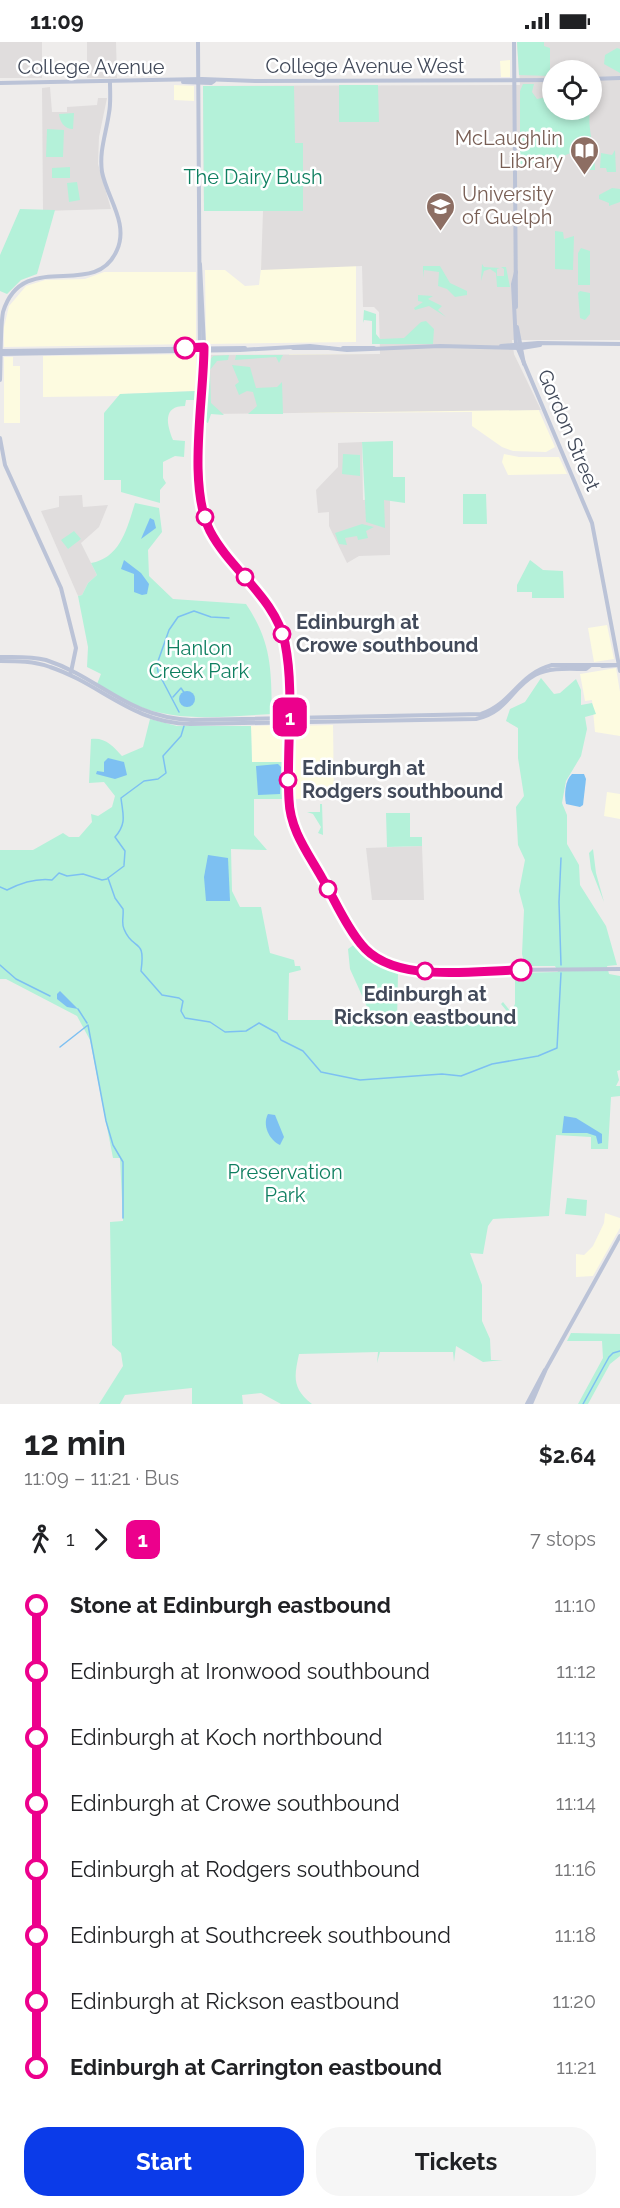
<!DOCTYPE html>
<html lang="en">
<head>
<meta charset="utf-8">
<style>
	body { margin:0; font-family:Raleway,sans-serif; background:#f6f6f6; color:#202124; height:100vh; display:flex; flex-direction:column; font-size:22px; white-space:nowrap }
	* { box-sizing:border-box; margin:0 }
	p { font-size:20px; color:#757577 }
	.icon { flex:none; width:33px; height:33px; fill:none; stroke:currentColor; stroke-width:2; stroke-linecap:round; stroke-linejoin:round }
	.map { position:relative; height:1362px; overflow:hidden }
	.panel { display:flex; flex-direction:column; background:#fff; flex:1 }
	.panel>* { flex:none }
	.badge { padding:0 12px; border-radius:9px; font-size:21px; line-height:39px }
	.controls { position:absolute; left:542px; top:18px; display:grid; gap:12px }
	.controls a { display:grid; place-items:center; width:60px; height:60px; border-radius:50%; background:#fff; box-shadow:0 3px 9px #0003; font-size:30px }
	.map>.badge { position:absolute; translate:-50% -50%; box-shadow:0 0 0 3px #fff }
	.legs { display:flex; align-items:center; gap:9px; height:66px; padding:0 24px; font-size:20px }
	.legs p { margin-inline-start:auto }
	.head { display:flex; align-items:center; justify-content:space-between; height:102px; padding:0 24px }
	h1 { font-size:33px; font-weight:700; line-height:45px }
	.button { display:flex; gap:12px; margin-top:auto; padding:12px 24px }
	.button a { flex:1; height:69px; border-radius:24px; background:#0b3be9; color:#fff; font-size:24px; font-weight:700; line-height:69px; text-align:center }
	.button a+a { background:#f6f6f6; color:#202124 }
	ul { padding:0 24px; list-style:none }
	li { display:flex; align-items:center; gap:21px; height:66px; font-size:22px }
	li i { display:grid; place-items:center; width:9px; height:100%; margin:0 8px; background:currentColor }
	li i::after { content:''; width:15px; height:15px; margin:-8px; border:4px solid; border-radius:50%; background:#fff }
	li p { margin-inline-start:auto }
	li:first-child i { background:linear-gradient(#0000 50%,currentColor 0) }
	li:last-child i { background:linear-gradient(currentColor 50%,#0000 0) }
	.status { display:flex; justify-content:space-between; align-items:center; height:42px; padding:0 30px; background:#fff; direction:ltr }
	.status svg { height:16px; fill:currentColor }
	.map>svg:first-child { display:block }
	.commercial { fill:#fdfbe0 }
	.education { fill:#e0dddd; fill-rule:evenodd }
	.green { fill:#b4f1d9 }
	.water { fill:#7dc0f2 }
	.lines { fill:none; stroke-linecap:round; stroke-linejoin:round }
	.stream { stroke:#7dc0f2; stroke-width:1.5 }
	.secondary { stroke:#bbc3d7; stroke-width:4 }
	.line-1-casing { stroke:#fff; stroke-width:14 }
	.line-1 { stroke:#ec008c; stroke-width:9 }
	.stop-1-dot { fill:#fff; stroke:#ec008c; stroke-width:3 }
	.labels { text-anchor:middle; stroke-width:5; stroke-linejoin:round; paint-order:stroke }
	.street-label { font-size:20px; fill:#424a5a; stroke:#fff }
	.education-label { font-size:20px; fill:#785e54; stroke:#fff; text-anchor:end }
	.park-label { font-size:20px; fill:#0f7f60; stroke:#fff }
	.stop-label { font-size:20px; font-weight:bold; fill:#424a5a; stroke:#fff; text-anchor:start }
</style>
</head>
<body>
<div class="status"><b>11:09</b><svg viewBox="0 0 49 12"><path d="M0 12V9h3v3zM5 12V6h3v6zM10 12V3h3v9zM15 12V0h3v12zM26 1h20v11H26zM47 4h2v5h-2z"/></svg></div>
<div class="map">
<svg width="620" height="1362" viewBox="0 0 620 1362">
	<rect width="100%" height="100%" fill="#eeeceb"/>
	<g class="commercial">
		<polygon points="510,18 510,35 501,35 500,19"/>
		<polygon points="174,43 194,44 194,59 174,58"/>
		<polygon points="356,170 356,300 206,302 205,228 225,228 245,244 259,243 263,210"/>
		<polygon points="104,230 196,230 196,302 4,305 4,285 9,264 26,244 45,238 85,237"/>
		<polygon points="196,312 196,349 120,352 120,354 43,355 43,314"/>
		<polygon points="289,312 514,312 555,405 546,410 513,409 502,405 472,384 472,370 289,371"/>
		<polygon points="4,315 13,315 13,324 20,324 20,381 4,381"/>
		<polygon points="504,412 519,415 559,415 567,432 508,433 502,420"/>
		<polygon points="607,583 614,617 594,620 588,586"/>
		<polygon points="616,626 620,650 620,694 595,690 592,658 585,659 580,632"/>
		<polygon points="283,683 284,720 252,721 251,684"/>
		<polygon points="333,683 334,756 293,757 292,684"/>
		<polygon points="607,750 620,752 620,777 604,774"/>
		<polygon points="605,1171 620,1176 620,1186 593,1234 576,1235 576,1212 584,1213 593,1204 604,1181"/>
	</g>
	<g class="education">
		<rect x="0" y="0" width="42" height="36"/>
		<polygon points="87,0 116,0 117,36 87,36"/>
		<path d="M517 0H620V298H512L514 312 541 368 205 372V313L380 312 379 270 374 265H363L362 224 261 228 263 169H204L203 44 520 43ZM552 28H591V68H552Z"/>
		<polygon points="50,45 52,70 67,70 67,65 97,63 98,56 107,56 99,95 98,122 111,167 43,169 42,46"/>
		<polygon points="362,400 363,458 390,457 390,513 359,514 347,521 329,484 329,470 318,471 316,448 338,425 338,401"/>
		<polygon points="82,453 83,465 108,463 99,485 81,501 97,533 88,541 82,553 78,554 41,469 59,465 59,454"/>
		<polygon points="422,804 424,858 372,858 366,806"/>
	</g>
	<g class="green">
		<polygon points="517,0 544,0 544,4 550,6 550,34 519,33"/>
		<polygon points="617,6 620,7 620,31 604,22 605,13"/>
		<path d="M523 42H534L532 50 537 57 552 54V68H590C587 86 595 107 595 128H589L582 120 585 117 578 108 551 119 520 127V49Z"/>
		<polygon points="339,43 378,43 379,80 339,80"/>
		<polygon points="203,44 294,44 295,101 303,101 303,169 204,169"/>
		<path d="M74 71 73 87C64 87 60 80 59 72Z"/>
		<polygon points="47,87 64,88 63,115 46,115"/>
		<polygon points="615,108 616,130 607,130 606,126 600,126 601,111 612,113"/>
		<polygon points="70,125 70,136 52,136 52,126"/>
		<polygon points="77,140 80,158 69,160 67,141"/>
		<polygon points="612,146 620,147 620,160 609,164 609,161 599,157 599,153"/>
		<polygon points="20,167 55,168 37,232 21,238 7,252 0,249 0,213"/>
		<polygon points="555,189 563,190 564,197 574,194 573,228 555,227"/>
		<polygon points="581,206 590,209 590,243 578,243 578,211"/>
		<polygon points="482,222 484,225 500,226 497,227 497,234 504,234 504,227 501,225 506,225 510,245 497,245 496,231 490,227 484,229 481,239"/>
		<polygon points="423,224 440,224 450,241 467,249 467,253 455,255 447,247 438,244 439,230 424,228 423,236"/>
		<polygon points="580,249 590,251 590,272 585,278 580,276 578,251"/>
		<polygon points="418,253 433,254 428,257 442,264 438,268 446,275 429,264 415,268 414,266 423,260 418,259"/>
		<polygon points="364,268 376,272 376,292 380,297 404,296 421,280 426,279 434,287 433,302 372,302 372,279 364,278 363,281"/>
		<polygon points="229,313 228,318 217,319 210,328 211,361 224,373 211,372 208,381 206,380 207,322 213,314"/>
		<polygon points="236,313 283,313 279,321 276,315 235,318"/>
		<polygon points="232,323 250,325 256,346 277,345 282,340 283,372 248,372 257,364 253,350 247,349 239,353 235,343 239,340"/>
		<path d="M196 349V358H186L185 364C162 364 167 383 173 398L185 399 184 415 175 414 163 420V436L166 441 160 448V461L121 450V438H104V371L120 352Z"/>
		<polygon points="393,399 393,435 405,435 405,461 384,458 385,486 366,480 362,400"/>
		<polygon points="343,412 360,413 360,434 342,432"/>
		<polygon points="463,452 486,452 487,482 463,482"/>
		<path d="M135 461 159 466 162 490 148 508 149 534 173 557 246 562C272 601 271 627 272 672 228 674 180 681 138 664 124 658 110 650 97 642L101 632 87 625 88 605 78 554 82 553 88 541 97 533 91 521C120 516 127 487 135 461Z"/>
		<polygon points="362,482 374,485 366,489 368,496 358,498 357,494 345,496 347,503 339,502 335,491"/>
		<polygon points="74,489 81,497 68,507 61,498"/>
		<polygon points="530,518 543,528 563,529 564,556 532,556 532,550 517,550 517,543"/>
		<path d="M541 636 554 652 560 651 576 637 581 648V663L592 661 596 672 585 675 587 687 581 714 566 739 562 761 567 773V802L579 823 580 843 606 884 617 923 607 924 609 932 620 934V1028L617 1029 619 1038 616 1044H620V1054L611 1055 608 1107H591V1095L556 1093 549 1174 493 1177 488 1184 483 1212 470 1211 482 1243V1279L490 1297 491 1318H503L483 1320 456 1304 454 1320 453 1310H380L377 1321 378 1310 299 1312C294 1335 292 1346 312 1362H281L261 1351 242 1353 243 1362H192V1346L125 1353 120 1362H99L123 1324 121 1311 112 1303 110 1180 123 1179 120 1116H113L90 998 77 974 6 937H0V808H33L63 791 69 795H79L92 780 91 772 98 774 112 765 115 754 104 740 89 741 91 697C105 695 113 704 122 714L143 705 150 677 177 684H251L252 720H284V757H254V793L267 808 231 807 232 849 240 865H261L270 911 294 918 295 924H300L301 928 289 931 288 978H373L350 927 348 907 355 902 367 914 398 931 397 980 504 977 510 973 501 962 503 960 511 970 515 962V931L558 930 555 924H525L522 912 524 868 519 849 525 818 518 803 516 765 524 754 518 716V686L506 679 510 667 525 660Z"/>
		<polygon points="320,762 322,762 323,793 318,791 321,785 313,772 307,770 320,770"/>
		<polygon points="386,771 410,771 410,795 422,795 422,804 387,805"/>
		<polygon points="593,807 596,831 604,860 591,827 589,811"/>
		<polygon points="567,1156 587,1158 586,1174 565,1172"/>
		<polygon points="571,1291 620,1292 620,1314 610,1322 588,1362 578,1362 603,1316 602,1299 567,1299"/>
	</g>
	<g class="water">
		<polygon points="150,476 154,478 156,486 141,497"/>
		<polygon points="124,518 141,531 149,542 147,552 142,553 134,550 134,532 121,527"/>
		<circle cx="187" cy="657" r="8"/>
		<polygon points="108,716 124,720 127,733 115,737 96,732 97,729 104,730 104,720"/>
		<polygon points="278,722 281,725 280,752 258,753 256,724"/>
		<path d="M572 732H584L586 737 583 763 580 765 566 762C564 753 565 738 572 732Z"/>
		<polygon points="208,813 228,816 230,859 206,859 204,835"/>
		<polygon points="60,949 78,967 67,965 57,957 57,952"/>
		<path d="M268 1072 275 1073 284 1095 280 1103C269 1098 262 1083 268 1072Z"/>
		<polygon points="564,1074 576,1076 602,1092 602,1101 598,1102 596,1094 587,1091 562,1091"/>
	</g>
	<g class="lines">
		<g class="stream">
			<polyline points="173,655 181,646 185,652"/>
			<polyline points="179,670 158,630 157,622 169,588 178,575 194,569 211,575 229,576"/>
			<path d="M124 823 125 809 115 795C127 781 123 773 121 756L144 739 158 737 166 731 163 714 181 694 184 684"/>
			<path d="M108 836 115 856 123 867C124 874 121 881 124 887 133 910 146 894 141 929L162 953 179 956 183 959 181 969 185 976 210 980 225 990 246 989 259 981 277 991 281 998 303 1009 321 1030 360 1038 442 1032 461 1034 492 1022 538 1014 557 1006 561 931"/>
			<polyline points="108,836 124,824"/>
			<path d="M0 845 7 848C21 841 36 836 52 838L59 831 67 834 83 832 102 838 107 837"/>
			<polyline points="0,923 16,937 50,954"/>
			<polyline points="561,923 559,860 561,816"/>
			<polyline points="78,967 87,981"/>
			<polyline points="60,1005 88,983 106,1079 113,1103 123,1120 123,1176"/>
			<polyline points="583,1362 609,1315 613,1311 620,1309"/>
		</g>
		<g class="secondary">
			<polyline points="198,0 200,320 202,322"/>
			<polyline points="514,0 516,265"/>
			<polyline points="591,37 620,36"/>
			<polyline points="183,40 211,41 214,39"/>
			<polyline points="0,41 202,37 255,39 552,38"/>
			<polyline points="200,222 204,303 200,457 205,476 216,499 270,566 281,589 286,623 286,693 292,779 298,795 361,903 385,921 410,929 620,927"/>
			<polyline points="516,230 513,242 516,302 592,481 620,629"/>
			<polyline points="517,285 524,322"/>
			<polyline points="501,304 538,301 620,302"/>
			<polyline points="293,306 329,306"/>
			<polyline points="343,306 374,306"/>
			<polyline points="1,309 245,306"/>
			<polyline points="0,312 240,308 310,304 347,308 440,304 522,306 540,303"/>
			<path d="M0 338C1 320 0 286 3 270 23 205 95 260 117 208 129 181 107 156 102 130 99 109 106 92 109 71 111 61 110 50 110 40"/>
			<polyline points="0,396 5,423 61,546 76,606 71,630"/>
			<path d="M0 615C15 615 31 614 46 618 101 636 126 675 191 678L481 672C512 662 518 632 552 623H619"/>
			<path d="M0 619C17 619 34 619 50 625 101 642 132 681 190 682L476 677C508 670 511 646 535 633 551 625 569 627 586 627L591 623"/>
			<polyline points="602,624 620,623"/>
			<polyline points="288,695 290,676 288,661"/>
			<polyline points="527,1362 545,1328"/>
			<polyline points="531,1362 546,1327 620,1194"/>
		</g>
	</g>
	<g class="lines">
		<defs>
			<path id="line-1" d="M185 306 204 305C204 356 187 443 210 489 231 529 275 555 285 601 295 651 286 707 289 758 290 788 308 811 322 836 335 858 345 883 361 902 393 943 474 928 521 928"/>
		</defs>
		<use href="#line-1" class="line-1-casing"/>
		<use href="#line-1" class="line-1"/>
	</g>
	<defs>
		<symbol id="library-pin" viewBox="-11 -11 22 30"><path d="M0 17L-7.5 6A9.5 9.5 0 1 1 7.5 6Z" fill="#8d6e63" stroke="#fff"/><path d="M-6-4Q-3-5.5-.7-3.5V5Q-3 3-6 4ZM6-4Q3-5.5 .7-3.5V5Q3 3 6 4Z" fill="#fff"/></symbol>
		<symbol id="university-pin" viewBox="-11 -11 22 30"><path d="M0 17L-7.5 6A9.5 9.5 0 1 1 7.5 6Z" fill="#8d6e63" stroke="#fff"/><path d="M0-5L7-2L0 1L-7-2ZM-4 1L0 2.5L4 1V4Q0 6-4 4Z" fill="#fff"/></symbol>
	</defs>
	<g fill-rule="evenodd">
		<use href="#library-pin" x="568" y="92" width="33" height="45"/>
		<use href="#university-pin" x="424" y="148" width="33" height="45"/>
	</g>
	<g class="stop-1-dot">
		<circle cx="185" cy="306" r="10"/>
		<circle cx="205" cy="475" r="8"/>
		<circle cx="245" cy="535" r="8"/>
		<circle cx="282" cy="592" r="8"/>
		<circle cx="288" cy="738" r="8"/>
		<circle cx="328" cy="847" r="8"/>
		<circle cx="521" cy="928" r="10"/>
		<circle cx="425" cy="929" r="8"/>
	</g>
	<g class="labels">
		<g class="street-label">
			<text x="365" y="31">College Avenue West</text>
			<text x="91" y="32">College Avenue</text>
			<text transform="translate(569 388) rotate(67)" y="7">Gordon Street</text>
		</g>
		<g class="education-label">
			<text x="563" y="103">McLaughlin<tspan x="563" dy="23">Library</tspan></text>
			<text x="462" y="159" text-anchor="start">University<tspan x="462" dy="23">of Guelph</tspan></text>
		</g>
		<g class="park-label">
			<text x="253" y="142">The Dairy Bush</text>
			<text x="199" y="613">Hanlon<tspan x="199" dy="23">Creek Park</tspan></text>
			<text x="285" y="1137">Preservation<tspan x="285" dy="23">Park</tspan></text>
		</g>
		<g class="stop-label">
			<text x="296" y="587">Edinburgh at<tspan x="296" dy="23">Crowe southbound</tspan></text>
			<text x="302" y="733">Edinburgh at<tspan x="302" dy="23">Rodgers southbound</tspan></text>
			<text x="425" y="959" text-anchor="middle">Edinburgh at<tspan x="425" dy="23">Rickson eastbound</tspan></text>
		</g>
	</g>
</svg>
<div class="controls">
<a><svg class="icon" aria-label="locate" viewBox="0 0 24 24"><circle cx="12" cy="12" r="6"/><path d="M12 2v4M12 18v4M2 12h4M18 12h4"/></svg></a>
</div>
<b class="badge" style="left:290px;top:675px;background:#ec008c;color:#fff">1</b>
</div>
<section class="panel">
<div class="head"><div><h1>12 min</h1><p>11:09 – 11:21 · Bus</p></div><b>$2.64</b></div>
<div class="legs"><svg class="icon" aria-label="walk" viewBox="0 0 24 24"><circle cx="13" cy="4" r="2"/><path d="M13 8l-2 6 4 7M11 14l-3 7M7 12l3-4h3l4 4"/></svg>1<svg class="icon" aria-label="forward" viewBox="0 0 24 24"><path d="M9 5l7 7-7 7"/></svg><b class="badge" style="background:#ec008c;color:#fff">1</b><p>7 stops</p></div>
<ul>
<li><i style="color:#ec008c"></i><b>Stone at Edinburgh eastbound</b><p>11:10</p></li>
<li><i style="color:#ec008c"></i><span>Edinburgh at Ironwood southbound</span><p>11:12</p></li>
<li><i style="color:#ec008c"></i><span>Edinburgh at Koch northbound</span><p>11:13</p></li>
<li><i style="color:#ec008c"></i><span>Edinburgh at Crowe southbound</span><p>11:14</p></li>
<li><i style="color:#ec008c"></i><span>Edinburgh at Rodgers southbound</span><p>11:16</p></li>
<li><i style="color:#ec008c"></i><span>Edinburgh at Southcreek southbound</span><p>11:18</p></li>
<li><i style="color:#ec008c"></i><span>Edinburgh at Rickson eastbound</span><p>11:20</p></li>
<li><i style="color:#ec008c"></i><b>Edinburgh at Carrington eastbound</b><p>11:21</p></li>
</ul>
<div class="button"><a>Start</a><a>Tickets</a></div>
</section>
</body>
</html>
